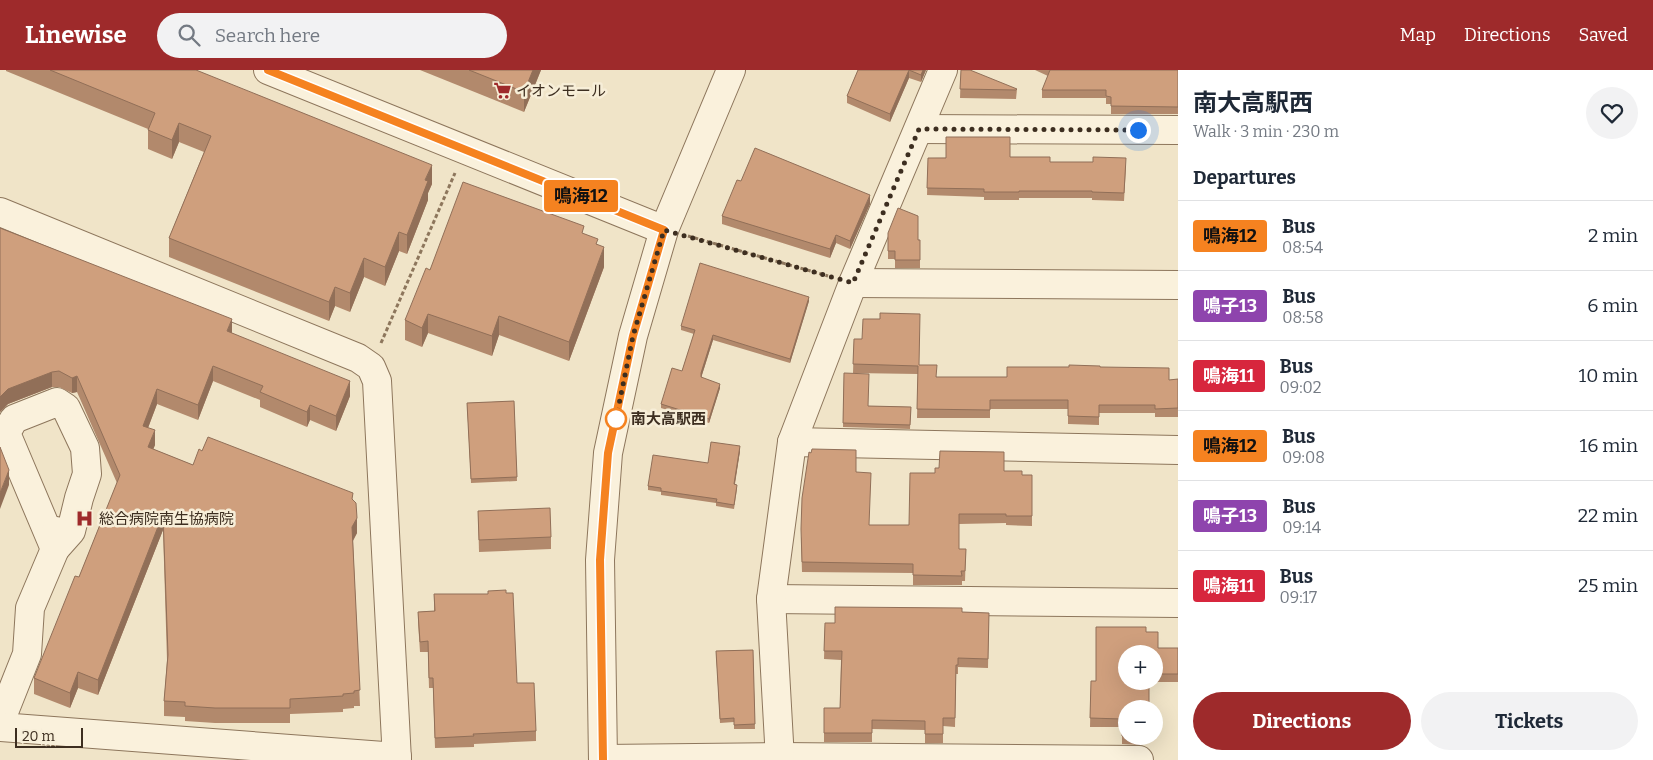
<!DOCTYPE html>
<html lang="en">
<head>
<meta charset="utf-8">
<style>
	body { margin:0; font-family:Bitter,"Noto Sans JP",serif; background:#f2f2f3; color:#1f2937; height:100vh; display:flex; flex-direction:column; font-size:19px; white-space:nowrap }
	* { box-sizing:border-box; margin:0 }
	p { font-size:16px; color:#747a83 }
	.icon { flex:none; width:28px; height:28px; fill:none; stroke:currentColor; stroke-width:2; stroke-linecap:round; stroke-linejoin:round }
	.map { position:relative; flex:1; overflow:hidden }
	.sheet { display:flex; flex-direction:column; background:#fff; width:475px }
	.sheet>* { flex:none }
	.badge { padding:0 10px; border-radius:4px; font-size:18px; line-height:32px }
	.controls { position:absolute; left:1118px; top:575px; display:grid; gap:10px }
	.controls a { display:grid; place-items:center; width:45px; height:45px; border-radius:50%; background:#fff; box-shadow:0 5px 20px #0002; font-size:25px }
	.scale { position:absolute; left:15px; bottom:12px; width:68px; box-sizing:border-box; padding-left:5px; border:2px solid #3d2e20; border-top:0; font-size:14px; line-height:18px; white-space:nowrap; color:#3d2e20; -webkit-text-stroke:4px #f7eed8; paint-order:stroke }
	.you { position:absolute; width:25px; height:25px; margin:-12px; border:4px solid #fff; border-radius:50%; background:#1a73e8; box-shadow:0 0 0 8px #1a73e833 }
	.map>.badge { position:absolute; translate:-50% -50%; box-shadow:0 0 0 2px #fff }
	h2 { padding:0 15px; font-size:19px; line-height:45px }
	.round { display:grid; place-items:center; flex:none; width:52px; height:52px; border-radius:26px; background:#f2f2f3 }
	.summary { display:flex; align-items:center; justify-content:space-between; height:85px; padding:0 15px }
	h1 { font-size:24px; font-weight:700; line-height:38px }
	.cta { display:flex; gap:10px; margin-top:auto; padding:10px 15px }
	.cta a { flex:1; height:58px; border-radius:30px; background:#9e2a2b; color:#fff; font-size:20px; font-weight:700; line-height:58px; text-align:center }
	.cta a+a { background:#f2f2f3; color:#1f2937 }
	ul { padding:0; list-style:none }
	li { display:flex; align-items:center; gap:15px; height:70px; padding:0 15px; border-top:1px solid #e0e1e3 }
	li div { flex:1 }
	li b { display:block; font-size:19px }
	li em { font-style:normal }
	li .badge { min-width:55px; font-weight:700; text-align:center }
	header { display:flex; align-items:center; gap:30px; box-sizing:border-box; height:70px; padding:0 25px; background:#9e2a2b; color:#fff }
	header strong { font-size:24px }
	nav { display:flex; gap:28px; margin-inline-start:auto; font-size:18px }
	.search { width:350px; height:45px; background:#f2f2f3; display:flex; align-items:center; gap:12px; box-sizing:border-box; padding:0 18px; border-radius:28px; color:#747a83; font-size:19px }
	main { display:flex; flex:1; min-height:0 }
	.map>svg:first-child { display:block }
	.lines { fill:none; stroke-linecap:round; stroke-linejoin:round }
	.minor-casing { stroke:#8d765c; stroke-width:30 }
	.path { stroke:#8d765c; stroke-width:3; stroke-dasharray:4 2.5; stroke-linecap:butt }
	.minor { stroke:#faf1dc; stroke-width:28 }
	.wall { fill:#b2896c; fill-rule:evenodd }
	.shaded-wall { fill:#916f58 }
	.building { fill:#cf9f7d; stroke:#916f58 }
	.line-casing { stroke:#fff; stroke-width:11 }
	.line { stroke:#f58220; stroke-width:8 }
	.walk { stroke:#3d2e20; stroke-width:5; stroke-dasharray:0 9 }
	.stop-dot { fill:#fff; stroke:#f58220; stroke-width:2.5 }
	.labels { text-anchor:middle; stroke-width:5; stroke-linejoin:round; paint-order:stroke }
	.poi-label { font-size:15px; fill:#3d2e20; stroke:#f7eed8; text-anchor:start }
	.stop-label { font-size:15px; font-weight:bold; fill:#3d2e20; stroke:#f7eed8; text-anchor:start }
</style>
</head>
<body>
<header>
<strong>Linewise</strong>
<div class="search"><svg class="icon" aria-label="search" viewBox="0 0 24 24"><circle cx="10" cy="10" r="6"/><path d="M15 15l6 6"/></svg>Search here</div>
<nav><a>Map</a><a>Directions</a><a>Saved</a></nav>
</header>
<main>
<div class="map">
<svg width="1178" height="690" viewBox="0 0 1178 690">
	<rect width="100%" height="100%" fill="#f0e4c8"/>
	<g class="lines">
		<defs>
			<g id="minor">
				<polyline points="268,0 664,160"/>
				<polyline points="919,59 1178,60"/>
				<polyline points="0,142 358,288 371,297 377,311 397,690"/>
				<polyline points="853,213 1178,215"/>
				<polygon points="57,332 66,338 85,378 87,404 79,428 71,461 55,479 6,363 14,349"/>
				<polyline points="792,372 1178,380"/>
				<polyline points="771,529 1178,533"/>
				<polyline points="0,652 27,584 30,538 55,479 56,461"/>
				<polyline points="0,657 397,687"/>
				<polyline points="603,689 780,687 1139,690"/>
				<polyline points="603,690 600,490 608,383 633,266 664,160 731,0"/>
				<polyline points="780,690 771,529 792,372 853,213 943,0"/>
			</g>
		</defs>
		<use href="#minor" class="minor-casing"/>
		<g class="path">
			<polyline points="688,166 828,206"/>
			<polyline points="381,273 455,103"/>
		</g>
		<use href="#minor" class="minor"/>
	</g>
	<g class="wall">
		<polygon points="6,0 196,0 432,114 428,123 428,130 407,184 399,181 385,216 364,207 350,242 335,236 329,251 169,187 169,168 204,82 179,72 172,89 148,79 148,59 6,1"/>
		<polygon points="420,0 541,0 524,42"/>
		<polygon points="858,0 926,0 921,12 909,8 890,52 847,33 847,26"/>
		<polygon points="961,0 1017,19 1016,29 960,28"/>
		<polygon points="1035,0 1178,0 1178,44 1111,44 1111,34 1106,34 1106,28 1042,28 1042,20 1048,6"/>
		<polygon points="1010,87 1050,92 1126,96 1124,131 1092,130 1092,128 1019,128 1019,130 984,130 984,127 927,125 928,88"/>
		<polygon points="741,111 870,134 850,179 836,173 830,188 722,154 722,146"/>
		<polygon points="0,158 232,263 350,326 336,361 310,350 307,357 260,337 260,330 213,311 198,350 157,334 148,358 155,375 153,379 193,395 353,430 357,463 353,471 360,636 354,636 354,638 343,639 343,642 290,644 290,653 215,653 185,651 185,647 164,646 164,631 167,590 163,460 98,625 78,618 70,638 34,624 34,608 79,507 117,413 77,322 72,323 59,317 52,317 8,334 0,342"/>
		<polygon points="888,163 920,170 920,198 895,198 895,189 888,189"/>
		<polygon points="584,164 598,175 604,197 569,291 499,265 492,286 428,263 422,277 405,270 405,250 430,200"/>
		<polygon points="809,231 790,293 713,270 701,308 720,318 709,353 661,338 661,334 682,301 694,264 681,260 681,256"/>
		<polygon points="880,249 919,295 937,307 1007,307 1100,297 1169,310 1178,309 1178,347 1155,347 1155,343 1099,343 1099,355 1068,354 1068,339 990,339 990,348 917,348 918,304 853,303 854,269 862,269"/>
		<polygon points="844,303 868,336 911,337 910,359 843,357"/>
		<polygon points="514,331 517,411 471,413 467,333"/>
		<polygon points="740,381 735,414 737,419 734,439 716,436 716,433 661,425 661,422 648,420 648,416"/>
		<polygon points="1004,401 1022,405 1032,405 1032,456 1006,455 1006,453 959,454 959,479 966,479 965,511 962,511 962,515 913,515 913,503 802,502 801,468 856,402 869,455 909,455 935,403"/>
		<polygon points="478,441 551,467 551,479 479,482"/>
		<polygon points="434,524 517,613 536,661 536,671 474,674 474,677 435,678 433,618 429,618 428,582 420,582 418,552 418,542 434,541"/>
		<polygon points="962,542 989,543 988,598 958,597 958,604 956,604 955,657 943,656 943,673 925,673 925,660 872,659 872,672 824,672 824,638 840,638 841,590 824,589 825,553 835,553"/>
		<path d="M1146 562 1158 578H1178V612H1149L1126 639 1140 666V675L1122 674V657H1090L1091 611H1096ZM1154 584V611H1126Z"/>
		<polygon points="753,580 755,659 734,659 734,652 720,653 716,581"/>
	</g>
	<g class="shaded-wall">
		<polygon points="533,0 541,0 524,42 524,22"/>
		<polygon points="909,0 909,8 890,52 890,44"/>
		<polygon points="923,0 926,0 921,12 921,5"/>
		<polygon points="179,53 179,72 172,89 172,70"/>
		<polygon points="432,95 432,114 428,123 428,130 407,184 407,165 425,110"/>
		<polygon points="870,125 870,134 850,179 850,171"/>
		<polygon points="399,162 399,181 385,216 385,197"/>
		<polygon points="836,165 836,173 830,188 830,179"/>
		<polygon points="604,177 604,197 569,291 569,272"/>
		<polygon points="364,188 364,207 350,242 350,223"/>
		<polygon points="335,217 335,236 329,251 329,232"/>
		<polygon points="809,227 809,231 790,293 790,289"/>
		<polygon points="428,244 428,263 422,277 422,258"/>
		<polygon points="499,246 499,265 492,286 492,266"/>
		<polygon points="232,249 232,264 227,261"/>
		<polygon points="713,265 713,270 701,308 701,303"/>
		<polygon points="213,296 213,311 198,350 198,335"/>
		<polygon points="52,302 52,317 8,334 0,342 0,327 8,319"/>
		<polygon points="77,306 77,322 72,323 72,308"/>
		<polygon points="350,311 350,326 336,361 336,346"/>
		<polygon points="720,314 720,318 709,353 709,349"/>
		<polygon points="157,319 157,334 143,371 143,356"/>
		<polygon points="310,335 310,350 307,357 307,342"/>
		<polygon points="155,360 155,375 148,392 148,377"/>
		<polygon points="740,376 740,381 734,418 734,414"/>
		<polygon points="9,400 9,415 0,439 0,423"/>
		<polygon points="163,444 163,460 98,625 98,610"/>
		<polygon points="357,448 357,463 352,472 352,457"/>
		<polygon points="78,602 78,618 70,638 70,623"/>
	</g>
	<g class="building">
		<polygon points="50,0 196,0 432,95 425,110 428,111 407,165 399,162 385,197 364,188 350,223 335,217 329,232 169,168 211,66 179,53 172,70 148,60 155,43"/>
		<polygon points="469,0 533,0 524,22"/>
		<polygon points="858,0 923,0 921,5 909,0 890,44 847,26"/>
		<polygon points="961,0 970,0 1017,19 1016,20 960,19"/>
		<polygon points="1050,0 1178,0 1178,37 1111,36 1111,27 1106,26 1106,20 1042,20"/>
		<polygon points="946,67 1010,67 1010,87 1050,87 1050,92 1093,92 1093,87 1126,88 1124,123 1092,122 1092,121 1019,121 1019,122 984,122 984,119 927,118 928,88 946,88"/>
		<polygon points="755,78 870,125 850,171 836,165 830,179 722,146 737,110 741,111"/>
		<polygon points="463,112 584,156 582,163 598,169 596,174 604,177 569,272 499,246 492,266 428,244 422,258 405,250 426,198 430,200"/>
		<polygon points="898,138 918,146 918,170 920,170 920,190 895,190 895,181 888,181 888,163"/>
		<polygon points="0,158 232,249 227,261 350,311 336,346 310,335 307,342 260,322 263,316 213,296 198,335 157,319 143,356 155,360 148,377 193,395 199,379 202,381 208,367 353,423 352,429 356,433 357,448 352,457 360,620 354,621 354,623 343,624 343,626 290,629 290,638 215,638 185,636 185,632 164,631 168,585 163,444 98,610 78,602 70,623 34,608 75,506 79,507 120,405 77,306 72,308 59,301 52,302 8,319 0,327"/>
		<polygon points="700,193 809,227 790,289 713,265 701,303 701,307 720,314 709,349 661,334 672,298 682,301 695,260 681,256"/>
		<polygon points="880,243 920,244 919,295 937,295 936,307 1007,307 1007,297 1069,297 1069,295 1100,296 1100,297 1169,298 1169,310 1178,309 1178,338 1155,339 1155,335 1099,335 1099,347 1068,346 1068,330 990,330 990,340 917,339 918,296 853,294 854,269 862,269 863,249 880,249"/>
		<polygon points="844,303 869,304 868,336 911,337 910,355 843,353"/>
		<polygon points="514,331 517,407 471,409 467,333"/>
		<polygon points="711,372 740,376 734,414 737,415 734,435 716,432 717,429 661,421 661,418 648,416 653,385 708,393"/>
		<polygon points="0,377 9,400 0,423"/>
		<polygon points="812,379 856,380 856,402 871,403 869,455 909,455 910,403 935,403 935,398 939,398 940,381 1004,382 1004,401 1022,401 1022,405 1032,405 1032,446 1006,446 1006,444 959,444 959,479 966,479 965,501 961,501 962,506 913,505 913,494 802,492 801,459 802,428 809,382 811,383"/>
		<polygon points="550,438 551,467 479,470 478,441"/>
		<polygon points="506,520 506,523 513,523 517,613 534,613 536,661 473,664 474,666 435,668 433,608 429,608 428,571 420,572 418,542 435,541 434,524 488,524 488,521"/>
		<polygon points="835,537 962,538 962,542 989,543 988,589 958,588 958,595 956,595 955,648 943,648 943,664 925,664 925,651 872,650 872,663 824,663 824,638 840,638 842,581 824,581 825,553 835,553"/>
		<polygon points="1096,557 1146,557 1146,562 1158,562 1158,578 1178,578 1178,604 1154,604 1154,584 1126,584 1126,611 1149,611 1149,639 1126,639 1126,666 1140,667 1122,666 1122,649 1090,648 1091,611 1096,611"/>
		<polygon points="753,580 755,654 734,655 734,648 720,649 716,581"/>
	</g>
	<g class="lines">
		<defs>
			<polyline id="line" points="268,0 664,160 633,266 608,383 600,490 603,690"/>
		</defs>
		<use href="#line" class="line-casing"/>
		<use href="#line" class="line"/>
		<polyline class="walk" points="616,349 633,266 664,160 853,213 919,59 1138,60"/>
	</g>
	<defs>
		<symbol id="supermarket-bare" viewBox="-9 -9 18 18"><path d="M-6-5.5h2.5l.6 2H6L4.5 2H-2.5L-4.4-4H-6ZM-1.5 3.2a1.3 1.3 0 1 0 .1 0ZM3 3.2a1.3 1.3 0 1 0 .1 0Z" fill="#9e2a2b" stroke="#f7eed8" stroke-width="2.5" paint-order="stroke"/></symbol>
		<symbol id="hospital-bare" viewBox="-9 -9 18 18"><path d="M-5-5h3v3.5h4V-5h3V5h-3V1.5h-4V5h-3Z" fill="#9e2a2b" stroke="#f7eed8" stroke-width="2.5" paint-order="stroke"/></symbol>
	</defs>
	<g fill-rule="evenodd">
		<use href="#supermarket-bare" x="490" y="8" width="25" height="25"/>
		<use href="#hospital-bare" x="72" y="436" width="25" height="25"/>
	</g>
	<circle class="stop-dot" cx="616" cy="349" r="10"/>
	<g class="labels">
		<g class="poi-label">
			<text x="516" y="26">イオンモール</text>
			<text x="99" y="454">総合病院南生協病院</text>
		</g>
		<g class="stop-label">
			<text x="631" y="354">南大高駅西</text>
		</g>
	</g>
</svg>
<div class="controls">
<a>+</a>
<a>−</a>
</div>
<div class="scale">20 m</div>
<div class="you" style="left:1138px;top:60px"></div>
<b class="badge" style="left:581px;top:126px;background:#f58220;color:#111">鳴海12</b>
</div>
<section class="sheet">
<div class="summary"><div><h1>南大高駅西</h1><p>Walk · 3 min · 230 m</p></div><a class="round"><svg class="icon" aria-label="heart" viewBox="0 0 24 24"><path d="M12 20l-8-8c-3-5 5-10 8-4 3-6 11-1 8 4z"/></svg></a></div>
<h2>Departures</h2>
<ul>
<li><span class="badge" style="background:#f58220;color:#111">鳴海12</span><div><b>Bus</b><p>08:54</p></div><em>2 min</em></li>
<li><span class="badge" style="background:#8e44ad;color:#fff">鳴子13</span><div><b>Bus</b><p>08:58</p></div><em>6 min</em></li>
<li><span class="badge" style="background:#d7263d;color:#fff">鳴海11</span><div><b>Bus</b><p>09:02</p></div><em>10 min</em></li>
<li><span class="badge" style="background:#f58220;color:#111">鳴海12</span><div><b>Bus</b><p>09:08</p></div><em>16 min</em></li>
<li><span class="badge" style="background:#8e44ad;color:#fff">鳴子13</span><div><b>Bus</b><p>09:14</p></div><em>22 min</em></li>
<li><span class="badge" style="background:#d7263d;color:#fff">鳴海11</span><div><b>Bus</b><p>09:17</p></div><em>25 min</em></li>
</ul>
<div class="cta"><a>Directions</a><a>Tickets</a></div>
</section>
</main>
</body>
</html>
